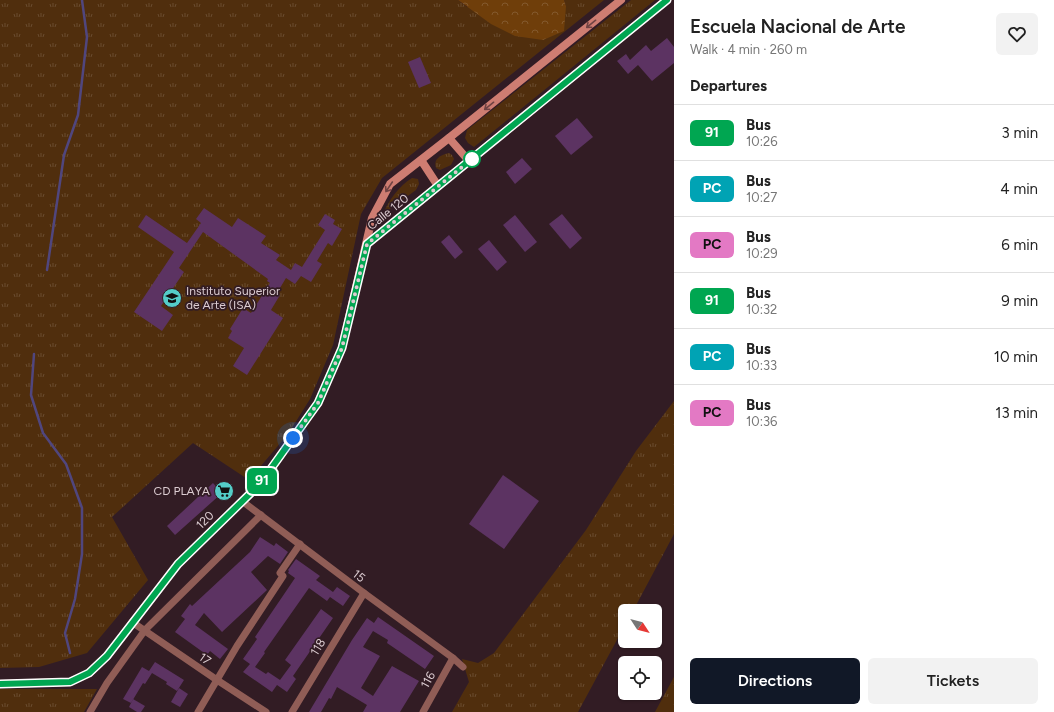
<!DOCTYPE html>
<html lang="en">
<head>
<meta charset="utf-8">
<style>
	body { margin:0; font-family:Figtree,sans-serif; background:#f2f2f2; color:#222; height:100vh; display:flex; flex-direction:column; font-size:15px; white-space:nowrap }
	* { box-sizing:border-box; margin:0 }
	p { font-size:13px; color:#767676 }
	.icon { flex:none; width:22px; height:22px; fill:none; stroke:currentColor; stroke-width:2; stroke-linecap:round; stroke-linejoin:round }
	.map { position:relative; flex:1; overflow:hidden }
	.details { display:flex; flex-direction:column; background:#fff; width:380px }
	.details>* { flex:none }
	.badge { padding:0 8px; border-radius:6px; font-size:14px; line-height:26px }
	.needle { width:26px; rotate:126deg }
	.buttons { position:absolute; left:618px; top:604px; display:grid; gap:8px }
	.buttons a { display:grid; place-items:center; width:44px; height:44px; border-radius:6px; background:#fff; box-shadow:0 1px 3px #0004; font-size:20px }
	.you { position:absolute; width:20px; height:20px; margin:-10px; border:3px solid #fff; border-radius:50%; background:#1a73e8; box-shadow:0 0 0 6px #1a73e833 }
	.map>.badge { position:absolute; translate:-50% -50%; box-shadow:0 0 0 2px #fff }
	h2 { padding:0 16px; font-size:15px; line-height:36px }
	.round { display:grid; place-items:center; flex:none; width:42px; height:42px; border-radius:6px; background:#f2f2f2 }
	.summary { display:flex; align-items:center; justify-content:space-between; height:68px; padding:0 16px }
	h1 { font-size:19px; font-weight:600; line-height:30px }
	.primary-button { display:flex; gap:8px; margin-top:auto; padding:8px 16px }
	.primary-button a { flex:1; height:46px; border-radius:6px; background:#111827; color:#fff; font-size:16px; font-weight:600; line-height:46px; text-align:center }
	.primary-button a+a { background:#f2f2f2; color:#222 }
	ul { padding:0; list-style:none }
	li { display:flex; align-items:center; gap:12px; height:56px; padding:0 16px; border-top:1px solid #e0e0e0 }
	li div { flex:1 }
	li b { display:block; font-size:15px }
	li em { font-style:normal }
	li .badge { min-width:44px; font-weight:700; text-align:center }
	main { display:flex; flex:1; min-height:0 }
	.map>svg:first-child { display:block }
	.grass { fill:url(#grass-tufts) }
	.forest { fill:url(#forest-crowns) }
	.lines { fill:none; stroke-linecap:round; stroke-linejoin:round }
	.stream { stroke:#50467e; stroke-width:2.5 }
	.building { fill:#5c3362 }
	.street { stroke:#905d56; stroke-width:7 }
	.secondary { stroke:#ce7d72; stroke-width:8 }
	.oneway { stroke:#704343 }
	.line-casing { stroke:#fff; stroke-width:9 }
	.line { stroke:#00a651; stroke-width:6 }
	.walk { stroke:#dcccd1; stroke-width:4; stroke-dasharray:0 7.2 }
	.stop-dot { fill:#fff; stroke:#00a651; stroke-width:2 }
	.labels { text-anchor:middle; stroke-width:3.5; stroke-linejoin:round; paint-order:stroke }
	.street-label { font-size:12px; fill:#dcccd1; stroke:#321c24 }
	.poi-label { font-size:12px; fill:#dcccd1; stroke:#321c24; text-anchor:start }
</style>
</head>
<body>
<main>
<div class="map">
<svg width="674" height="712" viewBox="0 0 674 712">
	<defs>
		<pattern id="grass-tufts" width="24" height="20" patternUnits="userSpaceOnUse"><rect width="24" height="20" fill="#502e0d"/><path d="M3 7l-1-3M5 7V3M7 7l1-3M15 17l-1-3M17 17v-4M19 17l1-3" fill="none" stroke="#694b2f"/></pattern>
		<pattern id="forest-crowns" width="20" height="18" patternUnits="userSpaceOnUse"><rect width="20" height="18" fill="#6f3e0a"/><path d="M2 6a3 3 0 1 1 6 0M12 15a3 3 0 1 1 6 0" fill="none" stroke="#83592d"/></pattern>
	</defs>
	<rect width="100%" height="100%" fill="#321c24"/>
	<g class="grass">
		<polygon points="0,0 458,0 467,7 566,6 564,0 604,0 382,178 361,214 333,345 310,399 288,434 249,480 193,443 112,517 148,580 87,653 39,667 0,668"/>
		<polygon points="631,0 655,0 474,147 468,143 465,138 467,130"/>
		<path d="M449 153 452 155 454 159 451 165 440 170 436 168C433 159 440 155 449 153Z"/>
		<path d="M412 178 418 179 419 184 416 190 383 214C389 200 399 186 412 178Z"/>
		<polygon points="674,401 674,534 633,611 625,611 625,625 578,712 452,712 469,682 462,659 478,663 494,653 586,530 636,451"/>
		<polygon points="674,677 674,712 655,712"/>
		<polygon points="0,689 97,689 84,712 0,712"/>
	</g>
	<polygon class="forest" points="458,0 564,0 566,6 564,31 543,40 515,36 491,24"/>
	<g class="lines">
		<g class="stream">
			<polyline points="47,270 64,155 78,115 87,37 82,0"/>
			<polyline points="34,354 31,395 43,433 66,464 82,508 82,554 75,599 65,633 70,653"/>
		</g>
	</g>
	<g class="building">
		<polygon points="667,38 674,47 674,63 652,81 638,65 628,74 617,61 626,54 630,60 646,45 651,51"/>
		<polygon points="420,57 431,83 419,88 408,62"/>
		<polygon points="577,118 593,137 571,155 555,136"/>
		<polygon points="522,158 532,169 515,184 506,172"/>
		<polygon points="204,208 232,227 238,218 266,236 261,243 280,255 276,260 291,270 295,263 302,267 325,230 318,225 325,214 335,220 333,224 342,229 332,246 328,243 317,261 322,264 311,282 301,276 295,284 286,278 277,293 280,295 271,310 283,318 247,375 233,366 244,348 228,338 232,331 230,329 243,308 251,313 270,283 267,281 268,279 203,232 179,268 184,272 161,306 173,315 162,331 134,312 174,252 138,227 146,215 187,243 201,223 196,219"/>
		<polygon points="562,214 582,238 570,249 549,224"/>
		<polygon points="515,215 537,242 525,252 503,225"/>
		<polygon points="449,235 463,252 455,259 441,242"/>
		<polygon points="489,240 507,262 497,271 478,249"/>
		<polygon points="503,475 539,501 504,549 469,524"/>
		<polygon points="213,483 222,493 175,535 167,526"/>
		<polygon points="260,537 274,546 276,543 288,552 280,564 268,556 251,572 267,590 222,632 204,613 195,625 228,649 220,659 210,651 207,655 175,632 185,619 181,616 190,604 192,606 250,552"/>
		<polygon points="296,559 320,576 316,580 333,592 337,587 350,596 343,606 330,597 327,601 309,588 264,652 265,653 255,667 266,674 268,672 280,680 291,665 285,660 321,609 333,618 293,676 296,679 287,692 277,685 272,692 243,672 250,664 243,659 257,639 255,637 295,578 288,573 289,571 288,570"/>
		<polygon points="378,617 434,656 425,669 387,643 388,640 373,631 363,647 380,656 361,688 373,696 392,666 419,681 400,712 363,712 367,705 337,687 331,699 329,698 321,712 309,712 352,640 367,618 374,623"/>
		<polygon points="155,662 184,680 177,691 166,684 167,682 152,673 145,684 143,683 131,703 123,699 142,667 149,671"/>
		<polygon points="179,688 188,694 180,707 171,702"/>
		<polygon points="133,699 145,706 141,712 137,712 129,707"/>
	</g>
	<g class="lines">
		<g class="street">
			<polyline points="242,501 364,593 453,658 463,667"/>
			<polyline points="132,622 217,680 266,712"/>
			<polyline points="90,712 107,683 145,630 261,515"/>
			<polyline points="198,712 237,646 283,576 280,573 300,544"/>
			<polyline points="292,712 364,593"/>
			<polyline points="423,712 453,658"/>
		</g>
		<g class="secondary">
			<polyline points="449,138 469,161"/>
			<polyline points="421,160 438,186"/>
			<polyline points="367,244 667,0"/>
			<polyline points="0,684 70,682 89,673 107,656 178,564 260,484 318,403 342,348 372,218 390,184 449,138 621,0"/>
		</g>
	</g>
	<defs><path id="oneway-shaft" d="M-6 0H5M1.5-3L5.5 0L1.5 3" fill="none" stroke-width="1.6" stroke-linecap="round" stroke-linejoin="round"/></defs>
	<g class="oneway">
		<use href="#oneway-shaft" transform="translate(591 24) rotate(141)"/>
		<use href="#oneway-shaft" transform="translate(489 106) rotate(141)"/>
		<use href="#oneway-shaft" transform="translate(389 187) rotate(124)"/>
	</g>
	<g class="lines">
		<defs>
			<polyline id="line" points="0,684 70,682 89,673 107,656 178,564 260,484 318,403 342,348 367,244 667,0"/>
		</defs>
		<use href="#line" class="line-casing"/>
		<use href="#line" class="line"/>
		<polyline class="walk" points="293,438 318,403 342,348 367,244 472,159"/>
	</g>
	<defs>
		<symbol id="university-disc" viewBox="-11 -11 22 22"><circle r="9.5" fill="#54cdc8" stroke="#321c24"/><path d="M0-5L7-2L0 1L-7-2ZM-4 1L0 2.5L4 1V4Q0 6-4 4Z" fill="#111"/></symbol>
		<symbol id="supermarket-disc" viewBox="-11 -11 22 22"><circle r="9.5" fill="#54cdc8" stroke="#321c24"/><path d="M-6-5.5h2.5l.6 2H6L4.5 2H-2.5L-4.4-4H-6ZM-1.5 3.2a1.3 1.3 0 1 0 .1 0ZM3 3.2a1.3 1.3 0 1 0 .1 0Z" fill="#111"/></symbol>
	</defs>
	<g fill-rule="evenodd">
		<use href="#university-disc" x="161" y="287" width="22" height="22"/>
		<use href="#supermarket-disc" x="213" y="480" width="22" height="22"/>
	</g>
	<circle class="stop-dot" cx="472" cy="159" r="8"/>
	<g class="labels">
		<g class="street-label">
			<text transform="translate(388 212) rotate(-39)" y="4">Calle 120</text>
			<text transform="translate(205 520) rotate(-45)" y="4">120</text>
			<text transform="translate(359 576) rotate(38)" y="4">15</text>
			<text transform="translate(318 647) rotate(-59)" y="4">118</text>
			<text transform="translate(205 659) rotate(35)" y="4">17</text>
			<text transform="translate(428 680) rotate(-61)" y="4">116</text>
		</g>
		<g class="poi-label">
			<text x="186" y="295">Instituto Superior<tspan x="186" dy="14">de Arte (ISA)</tspan></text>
			<text x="210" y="495" text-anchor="end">CD PLAYA</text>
		</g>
	</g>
</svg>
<div class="buttons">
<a><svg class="needle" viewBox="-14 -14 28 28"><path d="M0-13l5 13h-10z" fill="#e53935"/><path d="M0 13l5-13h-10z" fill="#767676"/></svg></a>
<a><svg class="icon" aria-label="locate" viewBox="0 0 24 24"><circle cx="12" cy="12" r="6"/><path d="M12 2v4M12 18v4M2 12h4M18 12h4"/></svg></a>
</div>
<div class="you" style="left:293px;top:438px"></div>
<b class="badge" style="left:262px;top:481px;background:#00a651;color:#fff">91</b>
</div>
<section class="details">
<div class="summary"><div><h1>Escuela Nacional de Arte</h1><p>Walk · 4 min · 260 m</p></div><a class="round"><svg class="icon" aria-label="heart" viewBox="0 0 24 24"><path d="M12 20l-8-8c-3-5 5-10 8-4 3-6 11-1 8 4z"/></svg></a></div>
<h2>Departures</h2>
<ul>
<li><span class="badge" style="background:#00a651;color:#fff">91</span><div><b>Bus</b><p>10:26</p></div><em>3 min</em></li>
<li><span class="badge" style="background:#00a3b4;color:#fff">PC</span><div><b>Bus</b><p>10:27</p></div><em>4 min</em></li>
<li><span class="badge" style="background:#e379c4;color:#111">PC</span><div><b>Bus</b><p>10:29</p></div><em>6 min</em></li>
<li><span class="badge" style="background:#00a651;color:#fff">91</span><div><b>Bus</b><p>10:32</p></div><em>9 min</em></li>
<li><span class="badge" style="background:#00a3b4;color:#fff">PC</span><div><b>Bus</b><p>10:33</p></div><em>10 min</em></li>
<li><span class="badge" style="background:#e379c4;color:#111">PC</span><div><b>Bus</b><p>10:36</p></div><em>13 min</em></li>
</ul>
<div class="primary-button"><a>Directions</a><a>Tickets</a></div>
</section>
</main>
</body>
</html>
